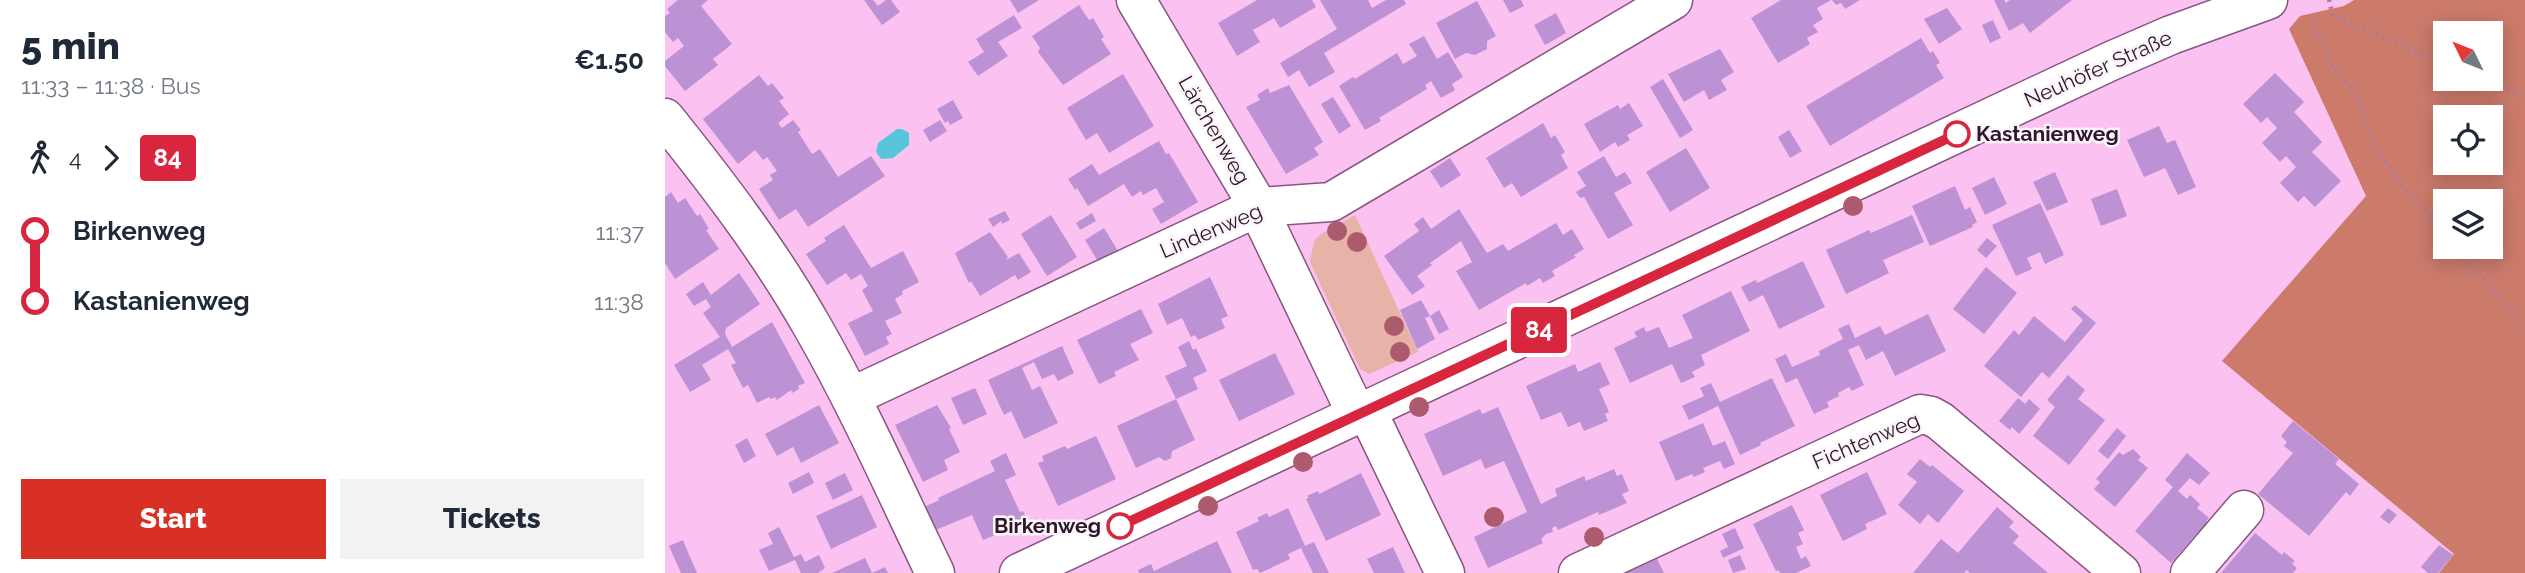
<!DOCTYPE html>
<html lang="en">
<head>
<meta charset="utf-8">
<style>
	body { margin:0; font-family:Raleway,sans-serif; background:#f2f2f3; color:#1f2937; height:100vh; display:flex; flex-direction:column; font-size:26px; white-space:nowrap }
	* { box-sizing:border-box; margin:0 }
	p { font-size:23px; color:#747a83 }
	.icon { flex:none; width:38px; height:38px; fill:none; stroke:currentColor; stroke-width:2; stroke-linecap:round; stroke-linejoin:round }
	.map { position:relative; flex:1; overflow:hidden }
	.sheet { display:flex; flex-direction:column; background:#fff; width:665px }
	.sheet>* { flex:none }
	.badge { padding:0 14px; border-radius:5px; font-size:24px; line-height:46px }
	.needle { width:46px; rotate:313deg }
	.buttons { position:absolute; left:1768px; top:21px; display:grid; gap:14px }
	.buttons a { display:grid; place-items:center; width:70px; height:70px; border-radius:0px; background:#fff; box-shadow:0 4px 18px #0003; font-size:35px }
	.map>.badge { position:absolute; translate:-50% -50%; box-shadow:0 0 0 4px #fff }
	.legs { display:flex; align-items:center; gap:10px; height:77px; padding:0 21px; font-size:23px }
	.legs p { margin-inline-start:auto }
	.summary { display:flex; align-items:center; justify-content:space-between; height:119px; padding:0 21px }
	h1 { font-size:38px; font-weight:800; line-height:52px }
	.primary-button { display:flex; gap:14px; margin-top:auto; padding:14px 21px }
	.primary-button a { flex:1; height:80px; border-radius:0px; background:#d93025; color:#fff; font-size:28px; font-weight:800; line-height:80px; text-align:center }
	.primary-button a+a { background:#f2f2f3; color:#1f2937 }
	ul { padding:0 21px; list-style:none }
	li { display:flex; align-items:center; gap:24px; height:70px; font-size:26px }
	li i { display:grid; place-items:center; width:10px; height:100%; margin:0 9px; background:currentColor }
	li i::after { content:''; width:18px; height:18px; margin:-9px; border:5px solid; border-radius:50%; background:#fff }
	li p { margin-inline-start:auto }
	li:first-child i { background:linear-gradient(#0000 50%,currentColor 0) }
	li:last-child i { background:linear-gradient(currentColor 50%,#0000 0) }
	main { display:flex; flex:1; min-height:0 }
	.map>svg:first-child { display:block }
	.green { fill:#e7b2a7 }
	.forest { fill:#cc7b6b; fill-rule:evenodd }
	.water { fill:#57c6db }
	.building { fill:#bc92d5 }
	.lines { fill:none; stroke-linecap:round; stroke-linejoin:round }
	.minor-casing { stroke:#875580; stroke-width:41 }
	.path { stroke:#a77ba0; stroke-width:4.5; stroke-dasharray:2 5; stroke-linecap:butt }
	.minor { stroke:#fff; stroke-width:38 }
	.tree { fill:#ad5b6c }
	.line-1-casing { stroke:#fff; stroke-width:16 }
	.line-1 { stroke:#d7263d; stroke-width:10 }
	.stop-1-dot { fill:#fff; stroke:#d7263d; stroke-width:3.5 }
	.labels { text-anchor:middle; stroke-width:5; stroke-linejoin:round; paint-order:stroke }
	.street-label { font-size:21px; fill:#2d172a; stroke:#fbf5fa }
	.stop-label { font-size:21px; font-weight:bold; fill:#2d172a; stroke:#fbf5fa; text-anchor:start }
</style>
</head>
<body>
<main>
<section class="sheet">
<div class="summary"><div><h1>5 min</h1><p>11:33 – 11:38 · Bus</p></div><b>€1.50</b></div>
<div class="legs"><svg class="icon" aria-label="walk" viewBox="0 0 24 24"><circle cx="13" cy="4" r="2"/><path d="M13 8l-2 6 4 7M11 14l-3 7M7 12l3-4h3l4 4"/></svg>4<svg class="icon" aria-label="forward" viewBox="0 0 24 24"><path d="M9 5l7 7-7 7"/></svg><b class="badge" style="background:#d7263d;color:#fff">84</b></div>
<ul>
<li><i style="color:#d7263d"></i><b>Birkenweg</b><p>11:37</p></li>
<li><i style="color:#d7263d"></i><b>Kastanienweg</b><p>11:38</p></li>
</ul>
<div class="primary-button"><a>Start</a><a>Tickets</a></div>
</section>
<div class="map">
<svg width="1860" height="573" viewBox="0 0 1860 573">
	<rect width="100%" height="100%" fill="#fbc1f1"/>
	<polygon class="green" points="690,215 753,352 704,374 695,369 645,262 649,241 656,234"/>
	<path class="forest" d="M1689 0H1860V573H1774L1789 554 1557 361 1701 196 1624 29 1635 16 1679 6ZM1780 33H1825V79H1780ZM1780 117H1825V163H1780ZM1780 201H1825V247H1780Z"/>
	<polygon class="water" points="232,129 237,129 244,133 244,145 228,158 216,159 211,152 213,143"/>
	<g class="building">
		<polygon points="13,0 43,0 36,6 67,44 48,59 53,65 20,91 0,66 0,61 19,46 13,38 8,42 0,32 0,16 5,13 2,9"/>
		<polygon points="199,0 208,0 213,6 221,0 226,0 235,12 217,25"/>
		<polygon points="345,0 374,0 353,13"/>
		<polygon points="592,0 647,0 651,7 615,28 609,18 588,30 595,42 572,56 553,23"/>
		<polygon points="655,0 703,0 707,8 721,0 739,0 741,4 659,53 670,72 644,87 634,70 623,77 615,63 672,29"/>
		<polygon points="838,0 856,0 859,6 845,13"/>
		<polygon points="1116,0 1166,0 1152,8 1158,19 1148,25 1153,32 1142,38 1145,44 1113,63 1086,18"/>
		<polygon points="1167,0 1195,0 1180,9 1176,3 1171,5"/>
		<polygon points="1329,0 1339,0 1341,3 1345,0 1407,0 1365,33 1358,23 1344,31"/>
		<polygon points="812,1 831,36 822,41 822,49 810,55 801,53 790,59 771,23"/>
		<polygon points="414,5 424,20 428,18 439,37 436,39 446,54 398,85 373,52 375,48 367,36"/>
		<polygon points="1282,8 1297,29 1274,44 1259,19"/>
		<polygon points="891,13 901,33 880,45 869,25"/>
		<polygon points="349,15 357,28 333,42 343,56 313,76 303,62 319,52 311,39"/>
		<polygon points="1328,20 1336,38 1325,43 1317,25"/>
		<polygon points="759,36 772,59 783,52 798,77 787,84 790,90 776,98 766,81 760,85 762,89 714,118 716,121 700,130 674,86 688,77 690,79 732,53 738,64 752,56 744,44"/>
		<polygon points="1256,38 1265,53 1268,51 1275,63 1271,65 1279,78 1165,146 1141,106"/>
		<polygon points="1055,49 1069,72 1056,80 1062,90 1044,100 1039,90 1019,102 1003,74"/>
		<polygon points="1610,73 1639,102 1629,112 1657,142 1647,152 1676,181 1650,207 1639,196 1633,202 1615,183 1631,167 1621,156 1615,162 1597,143 1612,128 1602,117 1596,123 1578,104"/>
		<polygon points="458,74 489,126 444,153 432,133 421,140 402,108"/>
		<polygon points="94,75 103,86 107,83 119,98 114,101 124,114 113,123 117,128 128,120 136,130 133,132 147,154 155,149 173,177 206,156 220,176 143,227 131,209 114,220 94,189 108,180 105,175 112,171 102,157 98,160 90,150 73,164 38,119"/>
		<polygon points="998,79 1028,130 1015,138 985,87"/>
		<polygon points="624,85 658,142 649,148 654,155 621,174 581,107 595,100 592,95 603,88 605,93"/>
		<polygon points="668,97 686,126 674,134 656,104"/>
		<polygon points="288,100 298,118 285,125 283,121 280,123 272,109"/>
		<polygon points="964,103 978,126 962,135 965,140 953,147 950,142 935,152 919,124 953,105 955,109"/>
		<polygon points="275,120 282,131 265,142 258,130"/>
		<polygon points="878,123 886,138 890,135 900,152 896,155 903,168 856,197 847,183 839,188 821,158"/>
		<polygon points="1494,126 1502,143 1510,140 1531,187 1513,195 1500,168 1479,177 1462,140"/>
		<polygon points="1124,130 1137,151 1125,158 1113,137"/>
		<polygon points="494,141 501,154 504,153 533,202 496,224 487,209 499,202 491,188 478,195 476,191 467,197 459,184 423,206 412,188 410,190 403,179 427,164 434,175"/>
		<polygon points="1021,148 1045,188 1005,212 981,172"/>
		<polygon points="939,156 951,177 960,172 967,183 949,193 968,225 943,239 919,197 915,198 911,192 921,186 912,172"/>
		<polygon points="785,158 796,175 776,188 765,171"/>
		<polygon points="1390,172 1403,202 1382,211 1368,182"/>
		<polygon points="1329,177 1342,204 1320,215 1307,188"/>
		<polygon points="1290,186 1300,210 1305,207 1312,222 1307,225 1308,227 1265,246 1247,206"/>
		<polygon points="1452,189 1462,216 1436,226 1426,199"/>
		<polygon points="6,192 13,203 20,198 32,216 35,214 44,229 41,230 54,249 10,279 0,263 0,197"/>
		<polygon points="1375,203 1399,255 1380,264 1375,252 1362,258 1367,269 1351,276 1327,225"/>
		<polygon points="794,209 822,253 838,244 843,251 891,223 898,235 907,229 919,249 909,255 911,257 887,271 890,276 878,283 875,278 862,286 861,283 814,310 791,271 807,262 796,241 768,261 765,263 767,265 752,276 760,286 747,295 719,256 754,231 749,224 758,217 766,229"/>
		<polygon points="340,211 345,220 337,224 336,221 328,227 323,219"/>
		<polygon points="427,213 431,221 415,230 411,223"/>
		<polygon points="386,215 412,257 382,276 356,234"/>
		<polygon points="1247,215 1259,242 1218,260 1224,273 1181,294 1161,250 1204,230 1206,233"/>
		<polygon points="179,225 206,268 238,251 254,282 237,291 238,294 230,299 237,313 220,321 227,334 221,337 224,344 200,356 183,323 208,311 197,290 203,286 196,274 186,280 181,273 162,285 141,254 161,241 159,238"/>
		<polygon points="439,228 456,256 437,268 420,240"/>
		<polygon points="325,232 343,257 341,260 354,253 366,272 353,280 350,275 315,296 306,281 304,283 290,253"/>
		<polygon points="1322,238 1332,246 1321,258 1312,250"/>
		<polygon points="1138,261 1160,307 1114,329 1098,295 1084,302 1076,287 1091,280 1092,283"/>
		<polygon points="1321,267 1352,293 1319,334 1288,309"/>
		<polygon points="74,273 95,304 61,328 60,334 67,347 107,322 140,383 133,386 134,389 127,393 126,390 112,400 110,397 106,399 104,397 92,403 83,385 78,388 66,365 71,363 63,349 37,365 46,380 25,392 9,365 55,337 38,313 46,307 41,299 29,306 21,294 38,282 46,295"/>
		<polygon points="545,277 563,316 556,319 560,328 533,340 530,335 526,337 517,318 502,325 493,304"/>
		<polygon points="1066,291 1085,331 1036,355 1040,365 1027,372 1030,377 1016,383 1007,364 965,383 949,348 972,337 969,332 979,327 981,332 994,327 1004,348 1028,338 1017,315"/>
		<polygon points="756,300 765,316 760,318 770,339 752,349 735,310"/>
		<polygon points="1410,305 1431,323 1384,378 1377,372 1356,397 1319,366 1349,330 1354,335 1369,316 1400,342 1418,320 1406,309"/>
		<polygon points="476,309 488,333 465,344 474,360 449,372 451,376 434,384 412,340"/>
		<polygon points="774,310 784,329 774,334 765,316"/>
		<polygon points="1263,314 1281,351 1230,376 1218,351 1201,360 1194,345 1183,350 1199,385 1187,391 1184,387 1173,393 1174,396 1162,402 1164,407 1149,414 1132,378 1121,383 1110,359 1121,354 1127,367 1155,355 1154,351 1178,339 1173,329 1184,324 1190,338 1215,326 1220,335"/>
		<polygon points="524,341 528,350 531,348 542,371 528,378 533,389 511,399 500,376 522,366 513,347"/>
		<polygon points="397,346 409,373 393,381 389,374 377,379 369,362 357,368 367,390 375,386 393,423 359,439 346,411 339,415 323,380"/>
		<polygon points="610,353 630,394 574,421 554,380"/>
		<polygon points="935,362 945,384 934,389 944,412 940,414 943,421 919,431 915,422 903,427 896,412 876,420 861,386 910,364 913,372"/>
		<polygon points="1403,375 1420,390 1413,399 1440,420 1404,465 1368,436 1390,407 1382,400"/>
		<polygon points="1107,378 1130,426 1095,443 1096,445 1075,455 1053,406 1024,420 1017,406 1039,396 1035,388 1046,383 1055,402"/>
		<polygon points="310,388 322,414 298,425 286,398"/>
		<polygon points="1353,398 1360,404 1364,399 1375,409 1354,434 1347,427 1345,430 1334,421"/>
		<polygon points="511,399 530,440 507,451 506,458 500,461 494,457 471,468 452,426"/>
		<polygon points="154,405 174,443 136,463 128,447 112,456 100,434"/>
		<polygon points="272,405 286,428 284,429 295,452 279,460 283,470 258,482 230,425"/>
		<polygon points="833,407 876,504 892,496 890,489 919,476 921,481 949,469 952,476 957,474 964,491 957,494 962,503 934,515 933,512 893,530 891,526 887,528 888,532 881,534 876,539 878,543 823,568 809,537 862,512 839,461 820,469 816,459 778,476 759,434 815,409 817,414"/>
		<polygon points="1628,421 1674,459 1670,464 1694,484 1685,496 1681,492 1644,536 1593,494 1628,453 1619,446 1622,442 1616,436"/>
		<polygon points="1038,423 1048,446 1060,441 1070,464 1059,469 1055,461 1038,468 1040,472 1029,477 1027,474 1011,481 994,442"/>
		<polygon points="1452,428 1461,436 1443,459 1433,451"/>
		<polygon points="431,436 451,479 393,506 373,463 379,461 377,456 400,446 402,449"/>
		<polygon points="82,438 91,456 79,463 70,445"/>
		<polygon points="1468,449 1476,457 1473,460 1483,468 1450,507 1429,489 1435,482 1431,479 1454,452 1458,455"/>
		<polygon points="341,453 351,475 340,480 355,512 358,511 363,522 318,540 307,515 268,531 257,508 274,500 273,498 330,471 325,461"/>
		<polygon points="1522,453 1545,473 1534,485 1525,478 1513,491 1522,499 1525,495 1535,504 1532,508 1544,518 1541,521 1544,524 1534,536 1531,534 1506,563 1470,531 1508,487 1500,480"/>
		<polygon points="1255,459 1265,467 1267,465 1299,491 1273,523 1263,514 1255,524 1233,505 1252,482 1242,474"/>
		<polygon points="144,472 149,483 128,494 123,483"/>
		<polygon points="1202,472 1222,514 1200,524 1202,529 1178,541 1155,495"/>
		<polygon points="180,473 188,490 168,500 160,483"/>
		<polygon points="696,473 716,515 661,541 641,499 644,498 642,496 653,491 654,494"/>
		<polygon points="197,495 212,527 166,549 151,516"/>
		<polygon points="1127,505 1139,530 1133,533 1138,544 1131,547 1136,559 1141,556 1146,566 1131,573 1115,573 1114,570 1111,571 1088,524"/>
		<polygon points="1332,507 1349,522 1344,527 1354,536 1348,543 1383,573 1305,573 1302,570 1299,573 1248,573 1276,539 1293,553"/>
		<polygon points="623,508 640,546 649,542 664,573 648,573 636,548 623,554 625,559 595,573 592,569 588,570 571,532 594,521 592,518 602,513 604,517"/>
		<polygon points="1723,508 1732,515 1724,524 1715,517"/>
		<polygon points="114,527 129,557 136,554 140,562 154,555 160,568 153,573 136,573 130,560 104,571 94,550 108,544 103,533"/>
		<polygon points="1070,528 1079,548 1058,558 1055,551 1063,547 1057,534"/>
		<polygon points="1590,533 1617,555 1619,552 1630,561 1627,564 1632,568 1628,573 1556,573"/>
		<polygon points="18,540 22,550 32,573 16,573 4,546"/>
		<polygon points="552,541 567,573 474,573 473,570 486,564 489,571"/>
		<polygon points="1774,545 1788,555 1773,573 1763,573 1756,567"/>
		<polygon points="728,547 740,573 709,573 702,559"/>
		<polygon points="1075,555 1081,569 1068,573 1063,560"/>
		<polygon points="200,558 207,573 220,567 223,573 167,573"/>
		<polygon points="992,559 999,573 961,573"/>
	</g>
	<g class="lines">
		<defs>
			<g id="minor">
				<polyline points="471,0 587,196 692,415"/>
				<path d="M0 118C53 184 105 252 147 326 193 406 230 490 270 573"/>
				<polyline points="186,397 593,207 666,202 1008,0"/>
				<polyline points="702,411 780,573"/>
				<polyline points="354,573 1446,61 1506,35 1603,0"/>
				<polyline points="913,573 1255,414 1266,416 1275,421 1456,573"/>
				<polyline points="1525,573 1579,510"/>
			</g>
		</defs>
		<use href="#minor" class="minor-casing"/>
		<g class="path">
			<polyline points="1664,0 1668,16 1780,63"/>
			<polyline points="1647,19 1668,67 1692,98 1714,155 1780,236"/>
			<polyline points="1817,79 1860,97"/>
			<polyline points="1790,247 1860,324"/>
		</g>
		<use href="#minor" class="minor"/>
	</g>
	<g class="tree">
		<circle cx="1188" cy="206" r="10"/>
		<circle cx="672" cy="231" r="10"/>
		<circle cx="692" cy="242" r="10"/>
		<circle cx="729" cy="326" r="10"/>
		<circle cx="735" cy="352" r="10"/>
		<circle cx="754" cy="407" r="10"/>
		<circle cx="638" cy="462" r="10"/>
		<circle cx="543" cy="506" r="10"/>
		<circle cx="829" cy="517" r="10"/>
		<circle cx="929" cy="537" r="10"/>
	</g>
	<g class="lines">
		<defs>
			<polyline id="line-1" points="455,526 1292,134"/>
		</defs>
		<use href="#line-1" class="line-1-casing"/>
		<use href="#line-1" class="line-1"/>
	</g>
	<g class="stop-1-dot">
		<circle cx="1292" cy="134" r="12"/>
		<circle cx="455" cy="526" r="12"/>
	</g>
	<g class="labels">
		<g class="street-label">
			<text transform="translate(1433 69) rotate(-24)" y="7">Neuhöfer Straße</text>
			<text transform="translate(549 130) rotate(60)" y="7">Lärchenweg</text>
			<text transform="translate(546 231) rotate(-23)" y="7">Lindenweg</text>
			<text transform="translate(1201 441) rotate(-23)" y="7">Fichtenweg</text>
		</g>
		<g class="stop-label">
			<text x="1311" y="141">Kastanienweg</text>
			<text x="436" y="533" text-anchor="end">Birkenweg</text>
		</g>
	</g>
</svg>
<div class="buttons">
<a><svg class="needle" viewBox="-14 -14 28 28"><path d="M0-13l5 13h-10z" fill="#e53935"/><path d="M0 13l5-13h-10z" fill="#747a83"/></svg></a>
<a><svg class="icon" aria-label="locate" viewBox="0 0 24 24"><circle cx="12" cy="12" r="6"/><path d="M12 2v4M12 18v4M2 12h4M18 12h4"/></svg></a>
<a><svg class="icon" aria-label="layers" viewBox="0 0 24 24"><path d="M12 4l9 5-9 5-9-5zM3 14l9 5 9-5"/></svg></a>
</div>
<b class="badge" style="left:874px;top:330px;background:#d7263d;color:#fff">84</b>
</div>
</main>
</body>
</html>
